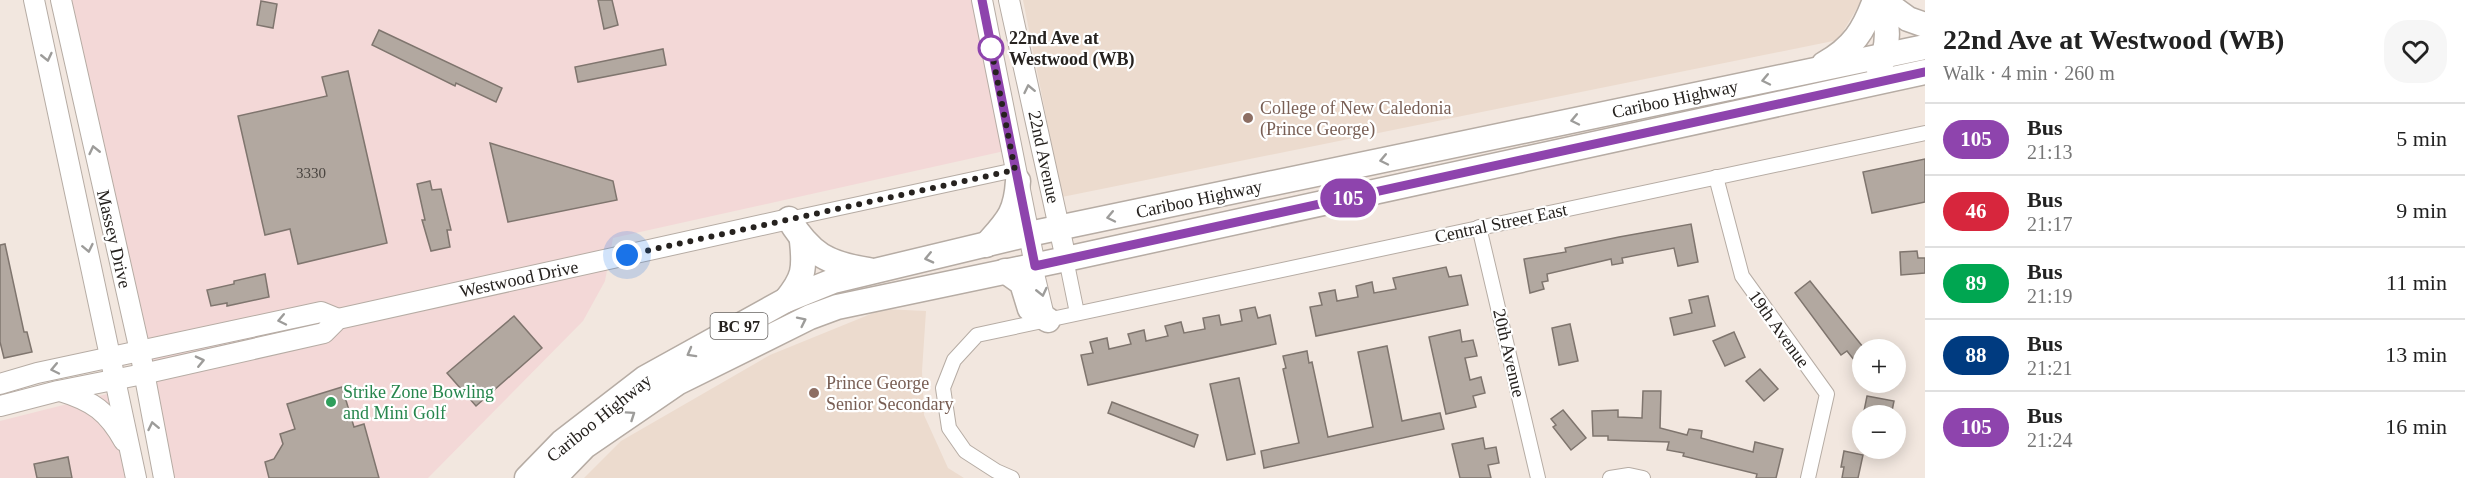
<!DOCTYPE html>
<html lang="en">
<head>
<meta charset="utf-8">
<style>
	body { margin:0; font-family:"Times New Roman",serif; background:#f6f6f6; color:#222; height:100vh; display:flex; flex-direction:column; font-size:22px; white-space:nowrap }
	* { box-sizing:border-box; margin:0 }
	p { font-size:20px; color:#767676 }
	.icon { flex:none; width:33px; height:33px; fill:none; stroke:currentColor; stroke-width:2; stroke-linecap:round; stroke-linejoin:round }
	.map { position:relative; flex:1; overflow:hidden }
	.side { display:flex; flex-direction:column; background:#fff; width:540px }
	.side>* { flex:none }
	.badge { padding:0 12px; border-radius:20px; font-size:21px; line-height:39px }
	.controls { position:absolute; left:1852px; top:339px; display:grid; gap:12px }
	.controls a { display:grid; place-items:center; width:54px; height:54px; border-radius:50%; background:#fff; box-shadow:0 3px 15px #0003; font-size:30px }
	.you { position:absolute; width:30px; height:30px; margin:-15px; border:4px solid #fff; border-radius:50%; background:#1a73e8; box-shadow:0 0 0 9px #1a73e833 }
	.map>.badge { position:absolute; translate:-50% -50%; box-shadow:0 0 0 3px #fff }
	.round { display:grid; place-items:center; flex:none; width:63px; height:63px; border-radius:24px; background:#f6f6f6 }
	.overview { display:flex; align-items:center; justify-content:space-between; height:102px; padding:0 18px }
	h1 { font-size:28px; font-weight:800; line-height:45px }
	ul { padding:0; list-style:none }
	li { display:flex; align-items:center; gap:18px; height:72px; padding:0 18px; border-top:2px solid #e0e0e0 }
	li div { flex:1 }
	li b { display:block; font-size:22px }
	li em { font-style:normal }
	li .badge { min-width:66px; font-weight:700; text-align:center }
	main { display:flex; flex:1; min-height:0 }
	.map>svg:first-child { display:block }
	.commercial { fill:#f3d8d7 }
	.built { fill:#ecdbce }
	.building { fill:#b2a8a0; stroke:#7f756e; stroke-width:1.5 }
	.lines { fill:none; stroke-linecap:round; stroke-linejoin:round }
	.street-casing { stroke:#b6aca4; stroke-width:16 }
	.secondary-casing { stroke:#b6aca4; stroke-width:22 }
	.highway-casing { stroke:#b6aca4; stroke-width:27 }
	.street { stroke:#fff; stroke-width:14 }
	.secondary { stroke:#fff; stroke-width:20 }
	.highway { stroke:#fff; stroke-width:24 }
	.oneway { stroke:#9d9c9a }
	.line-casing { stroke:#fff; stroke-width:14 }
	.line { stroke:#8e44ad; stroke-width:9 }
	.walk { stroke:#26221f; stroke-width:6; stroke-dasharray:0 10.8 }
	.stop-dot { fill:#fff; stroke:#8e44ad; stroke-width:3 }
	.education-dot { fill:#8d6e63; stroke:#fff; stroke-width:2 }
	.leisure-dot { fill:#2e9e5b; stroke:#fff; stroke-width:2 }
	.labels { text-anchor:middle; stroke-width:4.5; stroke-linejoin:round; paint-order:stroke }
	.number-label { font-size:15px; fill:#49443f }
	.shield { fill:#fff; stroke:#676462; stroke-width:1.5 }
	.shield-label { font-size:16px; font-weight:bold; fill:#26221f }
	.stop-label { font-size:18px; font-weight:bold; fill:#26221f; stroke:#fff; text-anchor:start }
	.street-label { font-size:18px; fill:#26221f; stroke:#fff }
	.education-label { font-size:18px; fill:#785e54; stroke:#fff; text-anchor:start }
	.leisure-label { font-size:18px; fill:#27864d; stroke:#fff; text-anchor:start }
</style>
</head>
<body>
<main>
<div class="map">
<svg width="1925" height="478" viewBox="0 0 1925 478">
	<rect width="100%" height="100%" fill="#f2e7df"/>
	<g class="commercial">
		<polygon points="71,0 981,0 1009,150 613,238 605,281 583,321 428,478 174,478"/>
		<polygon points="107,394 126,478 0,478 0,421"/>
	</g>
	<g class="built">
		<polygon points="1023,0 1862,0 1838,40 1062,197"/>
		<polygon points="883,309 926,311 922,371 924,415 948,468 964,478 584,478 621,441 770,355"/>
	</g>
	<g class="building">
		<polygon points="598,0 612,0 618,25 604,29"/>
		<polygon points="261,1 277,4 273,28 257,25"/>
		<polygon points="379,30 502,88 496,102 456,83 455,86 372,45"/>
		<polygon points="663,49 666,65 578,82 575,67"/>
		<polygon points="348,71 387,243 298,264 290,229 265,235 238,116 327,96 322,77"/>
		<polygon points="490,143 613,181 617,200 508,222"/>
		<polygon points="1925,159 1925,202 1872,213 1863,172"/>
		<polygon points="430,181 432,190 441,189 451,230 447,230 450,247 431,251 422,220 425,220 417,184"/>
		<polygon points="1691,224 1698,262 1678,266 1674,248 1622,258 1623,263 1612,265 1611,259 1547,274 1548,281 1542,282 1544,289 1530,293 1524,259 1566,252 1565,248 1619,237"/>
		<polygon points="5,244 24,332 27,332 32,352 4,358 0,342 0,245"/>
		<polygon points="1917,251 1918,258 1925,258 1925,273 1901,275 1900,252"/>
		<polygon points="1446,267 1449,277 1461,275 1468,305 1316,336 1310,307 1322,305 1319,293 1335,290 1337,301 1358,297 1356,286 1372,282 1374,293 1396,289 1393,278"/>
		<polygon points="265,274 269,297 227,306 227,303 211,306 207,290 234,284 234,281"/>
		<polygon points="1810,281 1863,347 1863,371 1847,351 1841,355 1795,293"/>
		<polygon points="1708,296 1715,326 1674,335 1670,318 1692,313 1689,300"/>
		<polygon points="1255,307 1258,318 1270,315 1276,344 1088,385 1081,355 1093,353 1090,342 1107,338 1109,349 1131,344 1128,334 1144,330 1146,341 1168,336 1165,326 1181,322 1184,333 1205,329 1203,318 1219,315 1221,325 1242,321 1240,310"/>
		<polygon points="514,316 542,348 476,406 447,373"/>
		<polygon points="1570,324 1578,361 1559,365 1552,328"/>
		<polygon points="1460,330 1462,342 1473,340 1477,356 1465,358 1470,380 1481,377 1485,393 1473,396 1476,407 1446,414 1429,337"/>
		<polygon points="1734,332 1745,357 1725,366 1713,341"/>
		<polygon points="1387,346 1402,421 1440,413 1444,429 1264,468 1261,451 1299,443 1283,369 1286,368 1283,356 1307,351 1309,363 1312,362 1328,437 1373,427 1358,352"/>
		<polygon points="1760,369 1778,389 1764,401 1746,381"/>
		<polygon points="1239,378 1255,454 1227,460 1210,384"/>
		<polygon points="342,387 354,427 364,424 379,478 269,478 265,462 274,459 283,444 280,434 295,429 287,404"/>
		<polygon points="1643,391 1661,391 1660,428 1687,435 1689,429 1702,431 1701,438 1753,452 1755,442 1783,449 1776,478 1756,478 1757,474 1683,456 1684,453 1667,450 1669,442 1608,440 1608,436 1593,436 1592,411 1618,410 1618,417 1642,418"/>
		<polygon points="1867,396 1894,401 1891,416 1863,416"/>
		<polygon points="1112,402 1198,435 1194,447 1108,413"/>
		<polygon points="1563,410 1586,438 1571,450 1553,427 1556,425 1551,419"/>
		<polygon points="1483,438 1485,449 1496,447 1499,463 1488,465 1491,478 1460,478 1452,444"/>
		<polygon points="1844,451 1863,455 1858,478 1842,478 1844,467 1841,467"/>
		<polygon points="68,457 72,478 37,478 34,464"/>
	</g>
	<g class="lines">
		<defs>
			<g id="street">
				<polyline points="1716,177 1742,276 1827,394 1808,478"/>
				<polyline points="789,219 1015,170"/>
				<polyline points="1479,227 1538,478"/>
				<polyline points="1066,259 1077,313"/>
				<polyline points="1035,265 1048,320"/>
				<polyline points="1012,478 996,471 965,451 949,428 943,388 954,360 977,335 1925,133"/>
				<polyline points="1610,478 1629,475 1643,478"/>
			</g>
			<g id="secondary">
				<polyline points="34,0 136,478"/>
				<polyline points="61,0 140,351 164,478"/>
				<polyline points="982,0 1035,265"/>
				<polyline points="1009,0 1066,259"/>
				<polyline points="0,384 37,373 321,312 338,319"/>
				<path d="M60 391C93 401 108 412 124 441"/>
				<polyline points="0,406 58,391 143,374 324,333 338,319 789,219"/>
			</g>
			<g id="highway">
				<path d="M1879 0C1890 24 1889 45 1879 70"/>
				<polyline points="1882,0 1908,19 1925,25"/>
				<path d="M1824 64C1853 48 1864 30 1875 0"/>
				<path d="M789 219C810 254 828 264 869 270"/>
				<path d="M986 245C1007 221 1016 214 1018 181"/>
				<polyline points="1005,271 1022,283 1030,309 1048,320"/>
				<path d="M786 300C804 278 805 269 802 241"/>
				<polyline points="527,478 562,442 645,378 786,300 833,281 1029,234 1925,47"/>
				<polyline points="554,478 585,446 677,383 810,317 837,307 1066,259 1925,72"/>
			</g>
		</defs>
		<use href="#street" class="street-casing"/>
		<use href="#secondary" class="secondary-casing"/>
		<use href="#highway" class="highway-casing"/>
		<use href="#street" class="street"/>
		<use href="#secondary" class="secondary"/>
		<use href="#highway" class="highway"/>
	</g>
	<defs><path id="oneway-chevron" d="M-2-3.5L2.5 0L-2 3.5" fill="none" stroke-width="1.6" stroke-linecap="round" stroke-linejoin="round" transform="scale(1.5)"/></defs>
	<g class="oneway">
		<use href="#oneway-chevron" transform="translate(47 57) rotate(77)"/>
		<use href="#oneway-chevron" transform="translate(1766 80) rotate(168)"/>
		<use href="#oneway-chevron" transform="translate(1029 89) rotate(-102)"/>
		<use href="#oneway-chevron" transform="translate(1575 120) rotate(168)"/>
		<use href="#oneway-chevron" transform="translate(94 150) rotate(-103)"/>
		<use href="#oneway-chevron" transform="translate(1384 160) rotate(168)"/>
		<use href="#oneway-chevron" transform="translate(1111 217) rotate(168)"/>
		<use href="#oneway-chevron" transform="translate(88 248) rotate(78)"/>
		<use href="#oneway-chevron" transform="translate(929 258) rotate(167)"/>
		<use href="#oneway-chevron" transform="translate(1042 292) rotate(77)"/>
		<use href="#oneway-chevron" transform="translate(282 320) rotate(168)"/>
		<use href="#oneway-chevron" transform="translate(802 321) rotate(-26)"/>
		<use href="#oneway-chevron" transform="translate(691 353) rotate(151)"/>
		<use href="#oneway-chevron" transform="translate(200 361) rotate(-13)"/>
		<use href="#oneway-chevron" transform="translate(55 369) rotate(168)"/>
		<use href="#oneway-chevron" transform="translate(631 415) rotate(-34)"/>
		<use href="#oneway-chevron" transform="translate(153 426) rotate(-102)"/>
	</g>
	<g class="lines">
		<defs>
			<polyline id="line" points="982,0 1035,266 1925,72"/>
		</defs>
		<use href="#line" class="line-casing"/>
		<use href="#line" class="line"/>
		<polyline class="walk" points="627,255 1015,170 990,43 991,48"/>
	</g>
	<circle class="stop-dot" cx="991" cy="48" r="12"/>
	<g class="education-dot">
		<circle cx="1248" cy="118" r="6"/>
		<circle cx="814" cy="393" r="6"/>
	</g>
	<circle class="leisure-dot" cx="331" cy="402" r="6"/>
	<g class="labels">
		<g class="number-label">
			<text x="311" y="178">3330</text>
		</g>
		<rect class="shield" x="710.5" y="313" width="57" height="26" rx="4.5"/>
		<g class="shield-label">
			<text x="739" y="332">BC 97</text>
		</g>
		<g class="stop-label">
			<text x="1009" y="44">22nd Ave at<tspan x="1009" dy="21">Westwood (WB)</tspan></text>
		</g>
		<g class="street-label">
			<text transform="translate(1675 99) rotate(-12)" y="6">Cariboo Highway</text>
			<text transform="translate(1044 157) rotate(78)" y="6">22nd Avenue</text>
			<text transform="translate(1199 199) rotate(-12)" y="6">Cariboo Highway</text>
			<text transform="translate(1501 223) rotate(-12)" y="6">Central Street East</text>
			<text transform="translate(114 239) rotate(77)" y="6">Massey Drive</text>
			<text transform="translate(519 279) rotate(-12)" y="6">Westwood Drive</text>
			<text transform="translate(1779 329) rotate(54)" y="6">19th Avenue</text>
			<text transform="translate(1509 353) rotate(77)" y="6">20th Avenue</text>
			<text transform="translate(599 418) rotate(-39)" y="6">Cariboo Highway</text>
		</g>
		<g class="education-label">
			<text x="1260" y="114">College of New Caledonia<tspan x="1260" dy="21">(Prince George)</tspan></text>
			<text x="826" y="389">Prince George<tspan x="826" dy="21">Senior Secondary</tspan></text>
		</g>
		<g class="leisure-label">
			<text x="343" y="398">Strike Zone Bowling<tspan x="343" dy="21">and Mini Golf</tspan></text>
		</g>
	</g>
</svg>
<div class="controls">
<a>+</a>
<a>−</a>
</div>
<div class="you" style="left:627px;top:255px"></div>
<b class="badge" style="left:1348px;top:198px;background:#8e44ad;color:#fff">105</b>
</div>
<section class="side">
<div class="overview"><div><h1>22nd Ave at Westwood (WB)</h1><p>Walk · 4 min · 260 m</p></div><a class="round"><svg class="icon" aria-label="heart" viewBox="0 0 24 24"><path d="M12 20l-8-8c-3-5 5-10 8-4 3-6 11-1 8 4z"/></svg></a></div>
<ul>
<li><span class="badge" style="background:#8e44ad;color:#fff">105</span><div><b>Bus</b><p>21:13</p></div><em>5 min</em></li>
<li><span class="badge" style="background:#d7263d;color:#fff">46</span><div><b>Bus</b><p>21:17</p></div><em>9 min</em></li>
<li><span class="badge" style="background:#00a651;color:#fff">89</span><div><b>Bus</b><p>21:19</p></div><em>11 min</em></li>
<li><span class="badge" style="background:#003b80;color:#fff">88</span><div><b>Bus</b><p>21:21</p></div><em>13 min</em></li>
<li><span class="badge" style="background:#8e44ad;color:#fff">105</span><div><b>Bus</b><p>21:24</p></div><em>16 min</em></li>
</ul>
</section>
</main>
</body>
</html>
